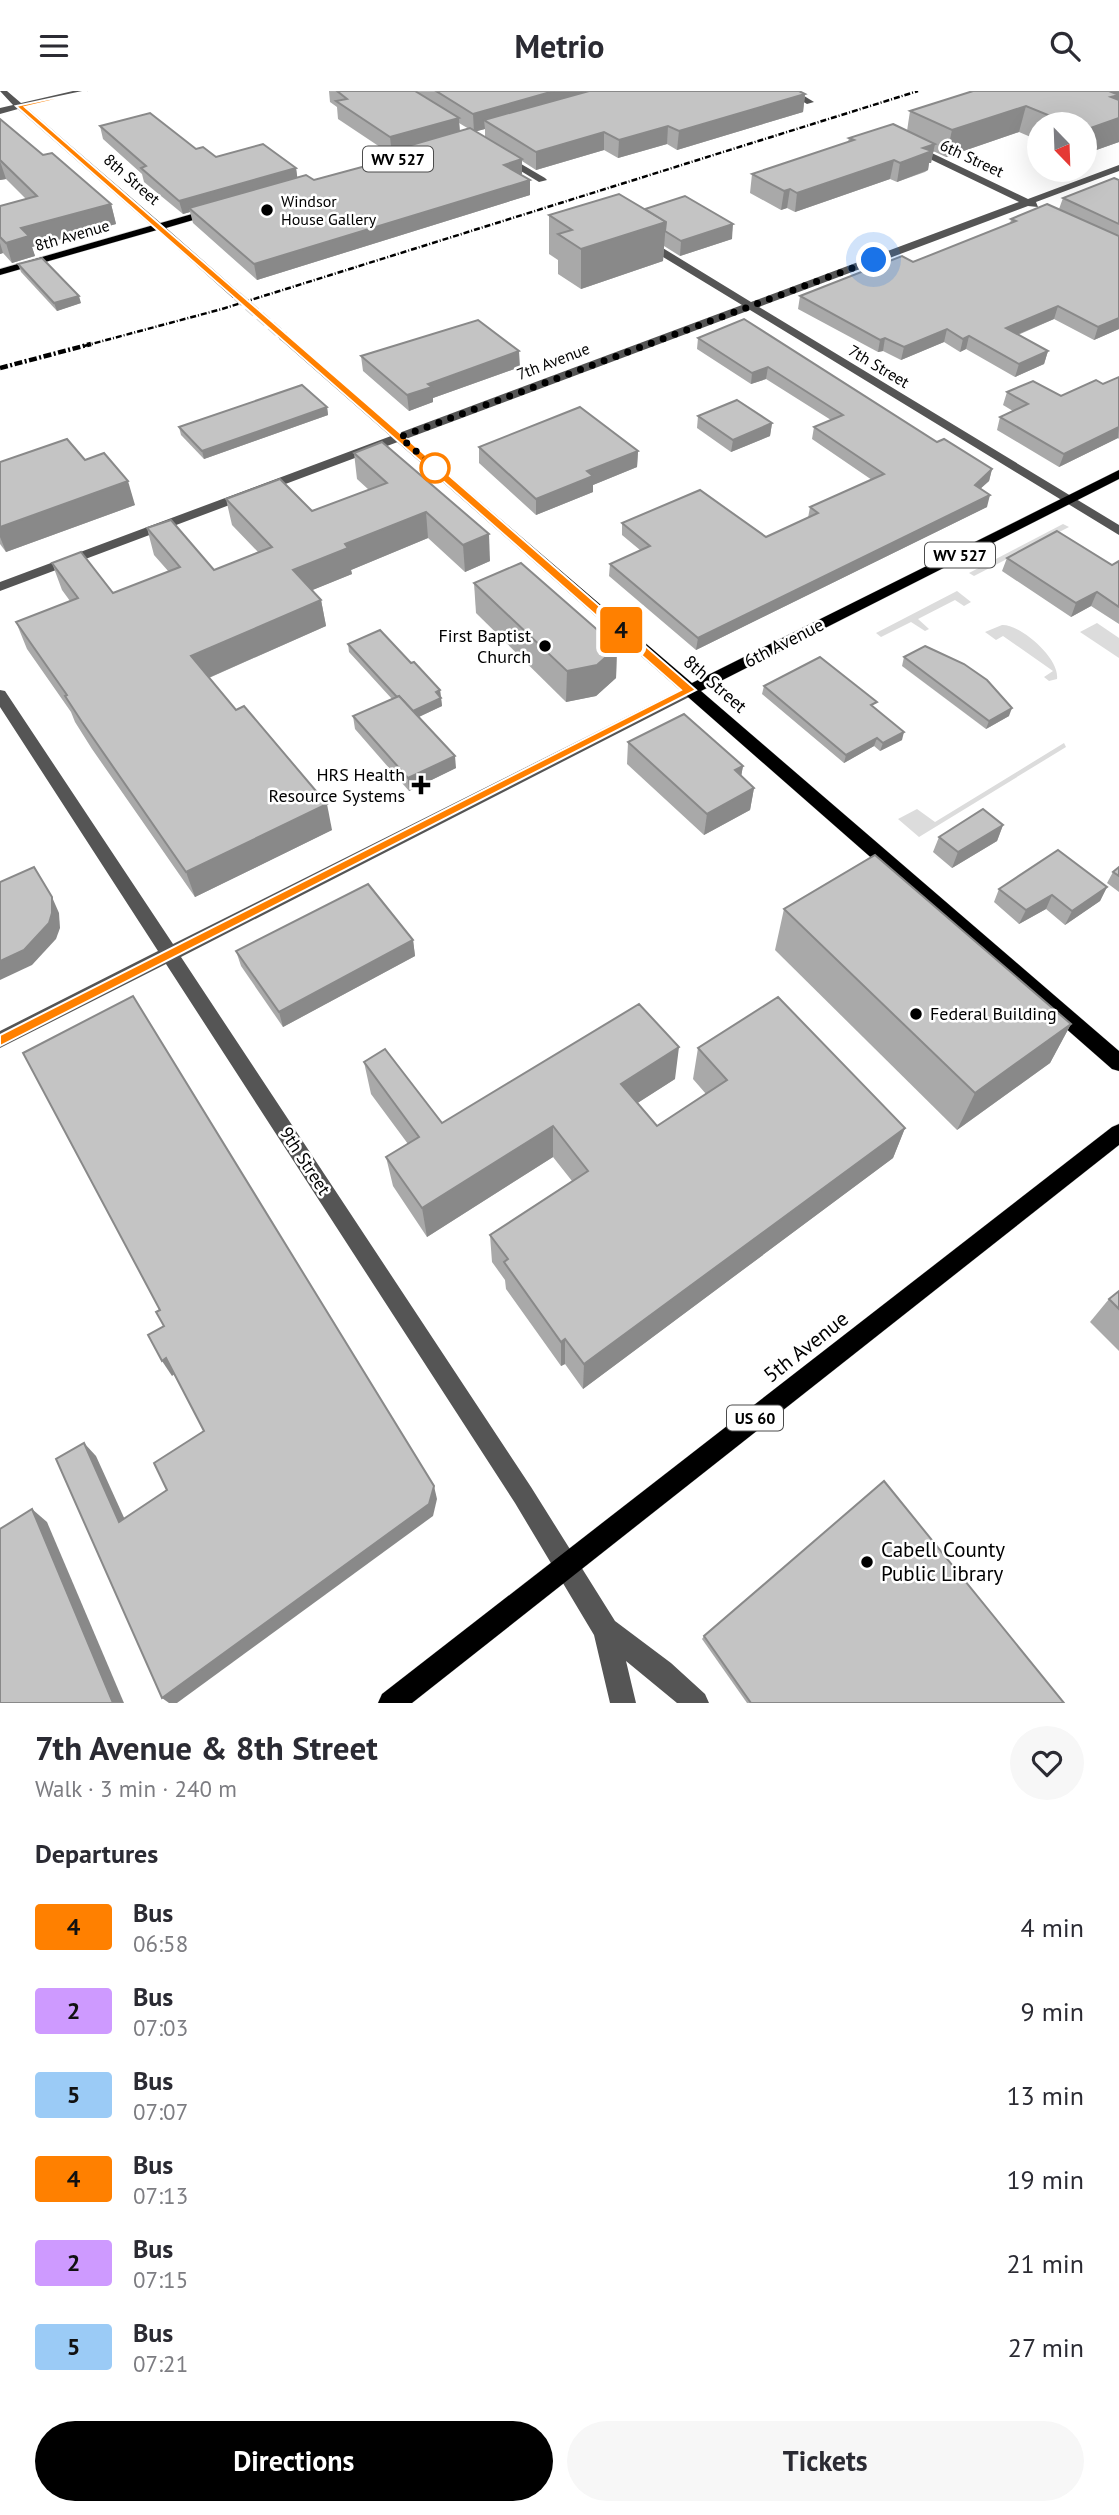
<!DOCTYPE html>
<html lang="en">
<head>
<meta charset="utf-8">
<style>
	body { margin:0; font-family:"PT Sans",sans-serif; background:#f7f7f7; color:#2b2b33; height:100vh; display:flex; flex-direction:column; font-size:26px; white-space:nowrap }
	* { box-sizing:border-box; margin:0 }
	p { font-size:23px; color:#7c7c81 }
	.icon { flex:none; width:38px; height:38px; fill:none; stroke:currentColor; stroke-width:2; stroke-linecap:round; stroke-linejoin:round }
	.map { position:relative; height:1612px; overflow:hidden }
	.panel { display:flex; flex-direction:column; background:#fff; flex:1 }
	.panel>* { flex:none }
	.badge { padding:0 14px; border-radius:5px; font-size:24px; line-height:46px }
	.needle { width:46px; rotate:157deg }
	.fabs { position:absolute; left:1027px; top:21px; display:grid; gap:14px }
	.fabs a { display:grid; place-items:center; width:70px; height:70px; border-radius:50%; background:#fff; box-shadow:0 7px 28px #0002; font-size:35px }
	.you { position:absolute; width:35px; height:35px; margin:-18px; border:5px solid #fff; border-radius:50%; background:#1a73e8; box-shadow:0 0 0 10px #1a73e833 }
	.map>.badge { position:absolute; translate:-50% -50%; box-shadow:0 0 0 4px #fff }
	h2 { padding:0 35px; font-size:26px; line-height:63px }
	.round { display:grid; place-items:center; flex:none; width:74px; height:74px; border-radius:37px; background:#f7f7f7 }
	.headline { display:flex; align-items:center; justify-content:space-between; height:119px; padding:0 35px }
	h1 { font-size:33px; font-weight:700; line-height:52px }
	.button { display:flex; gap:14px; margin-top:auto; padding:14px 35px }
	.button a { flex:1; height:80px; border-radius:42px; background:#000; color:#fff; font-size:28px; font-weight:700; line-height:80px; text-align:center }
	.button a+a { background:#f7f7f7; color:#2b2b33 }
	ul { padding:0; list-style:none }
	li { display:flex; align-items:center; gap:21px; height:84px; padding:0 35px }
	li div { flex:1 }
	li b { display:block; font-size:26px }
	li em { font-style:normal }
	li .badge { min-width:77px; font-weight:700; text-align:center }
	header { display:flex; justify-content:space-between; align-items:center; height:91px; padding:0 35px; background:#fff; font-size:32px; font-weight:700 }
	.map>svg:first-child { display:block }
	.green { fill:#dcdcdc }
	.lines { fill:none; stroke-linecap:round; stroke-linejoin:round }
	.major-tunnel { stroke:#d9d9d9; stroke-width:10; stroke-dasharray:10 5; stroke-linecap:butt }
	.major-casing { stroke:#dbdbdb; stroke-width:1 }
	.minor { fill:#555; fill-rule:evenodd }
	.major { fill:#000; fill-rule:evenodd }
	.rail-far1 { stroke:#000; stroke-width:2.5; stroke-dasharray:6 2 1 2; stroke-linecap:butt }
	.rail { stroke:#000; stroke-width:4.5; stroke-dasharray:8 2.5 2 2.5; stroke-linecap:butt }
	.wall { fill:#a9a9a9; fill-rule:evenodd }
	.shaded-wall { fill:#898989 }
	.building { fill:#c4c4c4; stroke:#898989; stroke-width:2 }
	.line { fill:#ff8000; stroke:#fff; stroke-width:2 }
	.walk { stroke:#000; stroke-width:7; stroke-dasharray:0 12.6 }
	.poi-dot { fill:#000; stroke:#fff; stroke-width:2.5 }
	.stop-dot { fill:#fff; stroke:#ff8000; stroke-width:3.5 }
	.labels { text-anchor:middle; stroke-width:5; stroke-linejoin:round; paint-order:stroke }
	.far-street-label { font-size:16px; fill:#000; stroke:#fff }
	.shield { fill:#fff; stroke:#4c4c4c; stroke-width:2 }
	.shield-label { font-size:16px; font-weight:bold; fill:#000 }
	.far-poi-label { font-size:16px; fill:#000; stroke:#fff; text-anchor:start }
	.poi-label { font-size:18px; fill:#000; stroke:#fff; text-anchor:end }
	.street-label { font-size:18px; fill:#000; stroke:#fff }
	.near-street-label { font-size:21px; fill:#000; stroke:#fff }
	.near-poi-label { font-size:21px; fill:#000; stroke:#fff; text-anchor:start }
</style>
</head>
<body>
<header><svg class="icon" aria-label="menu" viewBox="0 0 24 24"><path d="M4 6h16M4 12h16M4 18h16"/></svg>Metrio<svg class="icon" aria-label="search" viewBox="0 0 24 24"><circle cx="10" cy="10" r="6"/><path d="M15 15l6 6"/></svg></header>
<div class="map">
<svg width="1119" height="1612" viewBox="0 0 1119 1612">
	<rect width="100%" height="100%" fill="#fff"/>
	<g class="green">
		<polygon points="1063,433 1069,436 974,485 969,482"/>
		<polygon points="957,500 971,511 964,515 955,509 918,528 929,538 925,540 911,531 881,546 876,542"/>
		<polygon points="1097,532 1119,547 1119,567 1080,541"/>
		<path d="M1002 534C1020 533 1060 567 1057 588L1049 590 1044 586 1053 580 1003 545 996 549 985 541Z"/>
		<polygon points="1064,652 1066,656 919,746 898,728 917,718 935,731"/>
	</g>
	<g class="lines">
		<polyline class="major-tunnel" points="237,205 284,246"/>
		<defs>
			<g id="major">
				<polygon points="213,117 217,118 217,122 166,137 241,203 241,207 233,207 157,139 0,184 0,178"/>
				<polygon points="284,243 692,592 1119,379 1119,388 701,600 1119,960 1119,980 1112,978 280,248 278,246"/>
				<polygon points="1119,1033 1119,1054 412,1612 378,1612 382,1603 1112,1036"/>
			</g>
		</defs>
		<use href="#major" class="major-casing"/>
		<g class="minor">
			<polygon points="0,0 7,0 21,12 73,0 88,0 26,16 163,134 163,138 155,138 18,18 0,23 0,17 13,14"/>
			<polygon points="785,0 796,0 814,11 807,13"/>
			<polygon points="907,53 913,53 1028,108 1119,74 1119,80 1036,111 1038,116 1028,115 759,216 1119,434 1119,444 750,219 0,500 0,491 742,214 640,152 640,148 648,148 751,211 1019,111 907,57"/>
			<polygon points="504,63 545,87 547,89 539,91 501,68 499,66"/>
			<polygon points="690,594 698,599 695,603 181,866 531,1396 615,1530 671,1572 705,1603 709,1612 677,1612 626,1570 636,1612 610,1612 594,1544 515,1412 166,873 0,957 0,940 158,860 0,616 0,599 5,600 173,853"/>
		</g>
		<use href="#major" class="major"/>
		<polyline class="rail-far1" points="84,255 222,218 918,0"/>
		<polyline class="rail" points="0,277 91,253"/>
	</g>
	<g class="wall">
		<path d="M329 0H799L805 3 803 21 677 59 667 53 618 67 604 59 536 79 522 70 521 84 530 104 257 189 193 132 190 121 183 123 144 91 142 83 103 48 100 35 196 58 216 66 296 77 297 86 314 89 402 65V61L392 64 338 28 337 16 330 11ZM459 32 469 38 460 40ZM485 38V46L476 40Z"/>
		<polygon points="1119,0 1119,51 1085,63 1085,33 1040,33 1040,50 1019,41 946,66 933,60 931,72 929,72 928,79 925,81 897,91 890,88 795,121 787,117 781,119 750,102 752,83 848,51 849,47 907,40 910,20"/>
		<polygon points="0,28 43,64 111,113 116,133 32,156 35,165 12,172 3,162 0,163 0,115 26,108 6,88 0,89"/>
		<polygon points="1119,89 1119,238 1094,249 1054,228 1018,244 1048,260 1044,273 1015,286 966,258 960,261 944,251 901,269 883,260 878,261 798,218 800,205 913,171 1010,133 1011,128 1059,118 1063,107"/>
		<polygon points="645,118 732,148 680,165 664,155 663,170 581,198 558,183 558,169 549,163 549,124"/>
		<polygon points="18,173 81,212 57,220 21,181"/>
		<polygon points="744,228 937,351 992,378 989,390 980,398 987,416 696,559 609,485 610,473 640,459 622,444 622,432 766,446 808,427 810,416 872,389 812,348 814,336 831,329 766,288 751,293 697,258 698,247"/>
		<polygon points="361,265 520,276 433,307 433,311 409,320 363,280"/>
		<polygon points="1119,286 1119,348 1118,347 1059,376 997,339 1000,326 1013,320 1003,314 1007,301 1061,305 1103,293"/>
		<polygon points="327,316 328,324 204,368 181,344 179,336"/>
		<polygon points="698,325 772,332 770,345 731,361 697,337"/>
		<polygon points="479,356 638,360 637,376 593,394 593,401 536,424 479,372"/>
		<polygon points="354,362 490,470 465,481 428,447 351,479 352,483 312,499 321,509 326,535 209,587 332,739 195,806 92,658 75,631 71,621 27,558 16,531 70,510 62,499 52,472 113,502 169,481 154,464 147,437 214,479 258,461 232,434 226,408 312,420 369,399 357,388"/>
		<polygon points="85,369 135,414 6,461 0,453 0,371"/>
		<polygon points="1007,467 1112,474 1119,470 1119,533 1091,515 1071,526 1002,480"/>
		<polygon points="474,492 617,556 616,587 596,605 566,611 476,522"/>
		<polygon points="348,553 411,572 440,599 442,615 419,626 456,677 409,700 355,638 353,625 392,608 349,561"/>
		<polygon points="904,566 1009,625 986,638 902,575"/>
		<polygon points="764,595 875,618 902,649 880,660 874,655 844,672 762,603"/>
		<polygon points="628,651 743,675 741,685 754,697 750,719 704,744 627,673"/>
		<polygon points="1003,734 997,750 952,777 933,761 939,746"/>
		<polygon points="1119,776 1119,801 1107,792 1113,781"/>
		<polygon points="1107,796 1100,810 1065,834 1046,818 1019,833 994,811 999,798"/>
		<polygon points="784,818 1071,933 1050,972 957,1039 775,859"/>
		<polygon points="413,849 415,865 283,936 241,875 236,860"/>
		<polygon points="698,957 905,1037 893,1067 583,1298 565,1273 561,1275 506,1198 505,1189 492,1171 490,1144 572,1090 553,1066 427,1146 393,1095 386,1066 408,1053 371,1003 364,971 442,1032 675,988 637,1012 657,1035 706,1003 693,988"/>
		<polygon points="1119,1200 1119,1260 1090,1231 1109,1208"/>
		<polygon points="704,1545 1064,1612 747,1612 702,1548"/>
	</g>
	<g class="shaded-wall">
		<polygon points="554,0 617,0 484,29 485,38 474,41 473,23"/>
		<polygon points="1097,0 1119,0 1119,51 1085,63 1085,39"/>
		<polygon points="805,3 803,21 677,59 679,40"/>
		<polygon points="1026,15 1019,41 946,66 952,39"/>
		<polygon points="459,27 460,45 401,57 402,61 392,64 390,46"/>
		<polygon points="668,35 667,53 618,67 619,49"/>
		<polygon points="604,41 604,59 536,79 536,61"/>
		<polygon points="935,53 931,72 929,72 928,79 897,91 900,72 923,57"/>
		<polygon points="522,68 522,83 505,89 504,74"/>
		<polygon points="894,69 890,88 795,121 797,102"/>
		<polygon points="0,70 6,88 0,89"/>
		<polygon points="296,77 298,91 189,117 190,121 183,123 179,110"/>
		<polygon points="530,89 530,104 257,189 254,173"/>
		<polygon points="790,98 787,117 781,119 784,100"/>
		<polygon points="111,113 116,133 32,156 35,165 12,172 6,152 21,137"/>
		<polygon points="666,131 663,170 581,198 581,158"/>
		<polygon points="733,133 732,148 680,165 681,150"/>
		<polygon points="0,152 3,162 0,163"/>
		<polygon points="79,205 81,212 57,220 54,212"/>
		<polygon points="1058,215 1054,228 1002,250 1006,237"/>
		<polygon points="1119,227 1119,238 1094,249 1098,236"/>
		<polygon points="947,238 944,251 901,269 904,256"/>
		<polygon points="969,245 966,258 960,261 963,248"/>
		<polygon points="885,247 883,260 878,261 880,249"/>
		<polygon points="519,260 520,276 433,307 433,311 409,320 407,304 428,293"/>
		<polygon points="1048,260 1044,273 1015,286 1019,273"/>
		<polygon points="768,276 766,288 751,293 752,282"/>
		<polygon points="327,316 328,324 204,368 202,360"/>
		<polygon points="772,332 770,345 731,361 733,349"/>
		<polygon points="1119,336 1118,347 1059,376 1064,363"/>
		<polygon points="638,360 637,376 593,394 593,401 536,424 536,408 587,380"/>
		<polygon points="992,378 989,390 971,406 975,394"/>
		<polygon points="128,390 135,414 6,461 0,446 0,436"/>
		<polygon points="990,404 987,416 696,559 698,547"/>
		<polygon points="426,421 428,447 351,479 352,483 298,505 293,479 345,453"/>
		<polygon points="489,443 490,470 465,481 463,454"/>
		<polygon points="1097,501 1091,515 1071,526 1076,512"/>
		<polygon points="321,509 326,535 199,591 191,565"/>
		<polygon points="617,556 616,587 596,605 566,611 567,580"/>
		<polygon points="440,599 442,615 412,629 411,621 436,601"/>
		<polygon points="1012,617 1009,625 986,638 989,630"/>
		<polygon points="904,641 902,649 880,660 883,652"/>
		<polygon points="877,647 874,655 844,672 846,664"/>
		<polygon points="455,665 456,677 409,700 408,687"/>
		<polygon points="743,675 739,697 735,679"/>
		<polygon points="754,697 750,719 704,744 707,723"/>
		<polygon points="327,713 332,739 195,806 186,781"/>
		<polygon points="1003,734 997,750 952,777 958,761"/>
		<polygon points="1107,796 1100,810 1065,834 1072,820"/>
		<polygon points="1052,804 1046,818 1019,833 1026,819"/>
		<polygon points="52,806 59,822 60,837 56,848 32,874 0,889 0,870"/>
		<polygon points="413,849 415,865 283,936 279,921"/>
		<polygon points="1071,933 1050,972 957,1039 975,1002"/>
		<polygon points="679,956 675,988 619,1024 621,993"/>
		<polygon points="553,1035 553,1066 427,1146 422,1117"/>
		<polygon points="905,1037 893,1067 583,1298 584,1273"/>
		<polygon points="565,1248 565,1273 561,1275 561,1251"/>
		<polygon points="166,1267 176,1282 172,1285 162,1270"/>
		<polygon points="84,1352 96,1365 131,1442 119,1431"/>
		<polygon points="434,1395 437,1408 433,1425 177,1612 169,1612 162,1607"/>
		<polygon points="32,1418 47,1431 124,1612 113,1612"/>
	</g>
	<g class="building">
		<polygon points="337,0 415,0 459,27 390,46 336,10 347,8"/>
		<polygon points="436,0 554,0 473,23"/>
		<polygon points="589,0 799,0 805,3 679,40 668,35 619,49 604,41 536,61 484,29"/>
		<polygon points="973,0 1109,0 1119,4 1111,6 1119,9 1119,27 1085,39 1085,33 1070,33 1026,15 952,39 910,20"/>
		<polygon points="150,22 196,58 203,56 216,66 263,53 296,77 179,110 141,77 146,75 100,35"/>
		<polygon points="0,28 43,64 52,62 111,113 21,137 29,145 6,152 0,146 0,115 37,105 0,69"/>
		<polygon points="893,33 935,53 923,57 932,60 900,72 894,69 797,102 790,98 784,100 752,83 854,49 849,47"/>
		<polygon points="470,37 522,68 504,74 530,89 254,173 189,117 306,84 314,89 410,63 401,57"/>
		<polygon points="1114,87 1119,89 1119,133 1063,107"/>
		<polygon points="619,103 666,131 581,158 558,143 572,139 549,124"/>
		<polygon points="685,105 733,133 681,150 665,140 666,131 645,118"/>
		<polygon points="1047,113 1119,145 1119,227 1098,236 1058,215 1006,237 1048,260 1019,273 969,245 963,248 947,238 904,256 885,247 880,249 800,205 902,165 913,171 1016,130 1011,128"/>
		<polygon points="42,167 79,205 54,212 18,173"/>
		<polygon points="744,228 937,351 944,348 992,378 975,394 990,404 698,547 610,473 650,455 622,432 700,399 766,446 818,422 810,416 884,383 814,336 843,324 768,276 752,282 698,247"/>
		<polygon points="478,229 519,260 428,293 432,296 407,304 361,265"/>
		<polygon points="1119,286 1119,336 1064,363 1000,326 1028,313 1007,301 1033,290 1061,305 1096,289 1103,293"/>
		<polygon points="302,294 327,316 202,360 179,336"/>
		<polygon points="737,309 772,332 733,349 698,325"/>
		<polygon points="580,316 638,360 587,380 593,385 536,408 479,356"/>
		<polygon points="67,348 85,369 104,362 128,390 0,436 0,371"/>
		<polygon points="382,351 489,443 463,454 426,421 345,453 348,457 293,479 321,509 191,565 236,619 244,615 327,713 186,781 82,631 65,605 67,604 16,531 78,507 52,472 81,461 113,502 180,476 147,437 171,429 214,479 272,456 226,408 280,388 312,420 387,392 354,362"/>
		<polygon points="1057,440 1112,474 1119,470 1119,516 1097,501 1076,512 1007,467"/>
		<polygon points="521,472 617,556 597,574 567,580 474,492"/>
		<polygon points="380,539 411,572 414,571 440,599 436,601 441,607 413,620 399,605 397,606 348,553"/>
		<polygon points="925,555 964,573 987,589 1012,617 989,630 904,566"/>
		<polygon points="820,566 877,611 871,614 904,641 883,652 877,647 846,664 764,595"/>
		<polygon points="399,605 455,665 408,687 353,625"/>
		<polygon points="684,623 743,675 735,679 754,697 707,723 628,651"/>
		<polygon points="983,718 1003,734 958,761 939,746"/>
		<polygon points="1058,759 1107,796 1072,820 1052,804 1026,819 999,798"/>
		<polygon points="875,764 1071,933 975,1002 784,818"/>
		<polygon points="34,776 52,806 52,822 49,832 24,859 0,870 0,791"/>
		<polygon points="1119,776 1119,785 1113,781"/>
		<polygon points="368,793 413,849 279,921 236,860"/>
		<polygon points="133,905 434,1395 429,1413 162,1607 56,1368 84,1352 119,1431 167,1399 154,1372 204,1340 166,1267 162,1270 148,1244 164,1235 156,1221 160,1219 23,962"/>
		<polygon points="778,906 905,1037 584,1273 565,1248 561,1251 504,1171 508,1168 490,1144 588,1080 553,1035 422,1117 386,1066 419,1046 364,971 385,958 442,1032 639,913 679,956 621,993 657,1035 727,989 698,957"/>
		<polygon points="1119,1200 1119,1218 1109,1208"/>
		<polygon points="884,1390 1064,1612 751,1612 704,1545"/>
		<polygon points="32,1418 113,1612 0,1612 0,1438"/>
	</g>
	<polygon class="line" points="84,2 25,16 696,599 0,955 0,944 681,599 16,15 87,0"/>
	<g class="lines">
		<polyline class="walk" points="435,377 400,346 874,169"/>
	</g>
	<g class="poi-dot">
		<circle cx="267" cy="119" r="7"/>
		<circle cx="545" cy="555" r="7"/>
		<path d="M417.5 683.5h7v7h7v7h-7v7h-7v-7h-7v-7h7z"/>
		<circle cx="916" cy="923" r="7"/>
		<circle cx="867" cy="1471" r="7"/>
	</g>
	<circle class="stop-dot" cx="435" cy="377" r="14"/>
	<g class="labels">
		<g class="far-street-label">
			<text transform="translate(972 67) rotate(25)" y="6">6th Street</text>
			<text transform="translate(132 88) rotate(41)" y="6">8th Street</text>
			<text transform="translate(72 144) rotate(-16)" y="6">8th Avenue</text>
			<text transform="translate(553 270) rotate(-21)" y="6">7th Avenue</text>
			<text transform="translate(879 275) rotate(31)" y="6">7th Street</text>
		</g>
		<g class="shield">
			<rect x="363" y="55.5" width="70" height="25" rx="5"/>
			<rect x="925" y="451.5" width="70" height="25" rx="5"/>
			<rect x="727" y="1314.5" width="56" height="25" rx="5"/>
		</g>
		<g class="shield-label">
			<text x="398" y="74">WV 527</text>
			<text x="960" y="470">WV 527</text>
			<text x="755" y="1333">US 60</text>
		</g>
		<g class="far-poi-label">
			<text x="281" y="116">Windsor<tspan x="281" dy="18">House Gallery</tspan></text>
		</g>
		<g class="poi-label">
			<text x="531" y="551">First Baptist<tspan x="531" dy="21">Church</tspan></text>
			<text x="405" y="690">HRS Health<tspan x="405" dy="21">Resource Systems</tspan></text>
			<text x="930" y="929" text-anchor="start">Federal Building</text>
		</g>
		<g class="street-label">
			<text transform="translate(784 552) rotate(-27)" y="6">6th Avenue</text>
			<text transform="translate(715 593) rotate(41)" y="6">8th Street</text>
			<text transform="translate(305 1070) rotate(57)" y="6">9th Street</text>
		</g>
		<g class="near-street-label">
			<text transform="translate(806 1256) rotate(-38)" y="7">5th Avenue</text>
		</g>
		<g class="near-poi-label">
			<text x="881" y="1466">Cabell County<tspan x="881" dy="24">Public Library</tspan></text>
		</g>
	</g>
</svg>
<div class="fabs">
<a><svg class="needle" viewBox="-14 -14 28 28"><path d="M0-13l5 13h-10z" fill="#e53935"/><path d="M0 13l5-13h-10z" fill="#7c7c81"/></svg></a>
</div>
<div class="you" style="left:874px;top:169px"></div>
<b class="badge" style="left:621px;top:539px;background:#ff8000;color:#111">4</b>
</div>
<section class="panel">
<div class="headline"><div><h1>7th Avenue &amp; 8th Street</h1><p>Walk · 3 min · 240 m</p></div><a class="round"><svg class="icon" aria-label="heart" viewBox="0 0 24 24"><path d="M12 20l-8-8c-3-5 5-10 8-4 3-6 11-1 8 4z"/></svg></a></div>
<h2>Departures</h2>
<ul>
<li><span class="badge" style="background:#ff8000;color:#111">4</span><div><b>Bus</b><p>06:58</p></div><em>4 min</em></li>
<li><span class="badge" style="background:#ce9aff;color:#111">2</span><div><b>Bus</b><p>07:03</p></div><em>9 min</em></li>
<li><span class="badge" style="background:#9bcbf6;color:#111">5</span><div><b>Bus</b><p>07:07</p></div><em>13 min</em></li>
<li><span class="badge" style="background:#ff8000;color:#111">4</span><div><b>Bus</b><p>07:13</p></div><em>19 min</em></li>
<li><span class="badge" style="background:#ce9aff;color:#111">2</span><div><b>Bus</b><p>07:15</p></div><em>21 min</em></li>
<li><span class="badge" style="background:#9bcbf6;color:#111">5</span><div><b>Bus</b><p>07:21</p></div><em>27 min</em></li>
</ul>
<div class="button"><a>Directions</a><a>Tickets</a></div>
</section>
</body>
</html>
